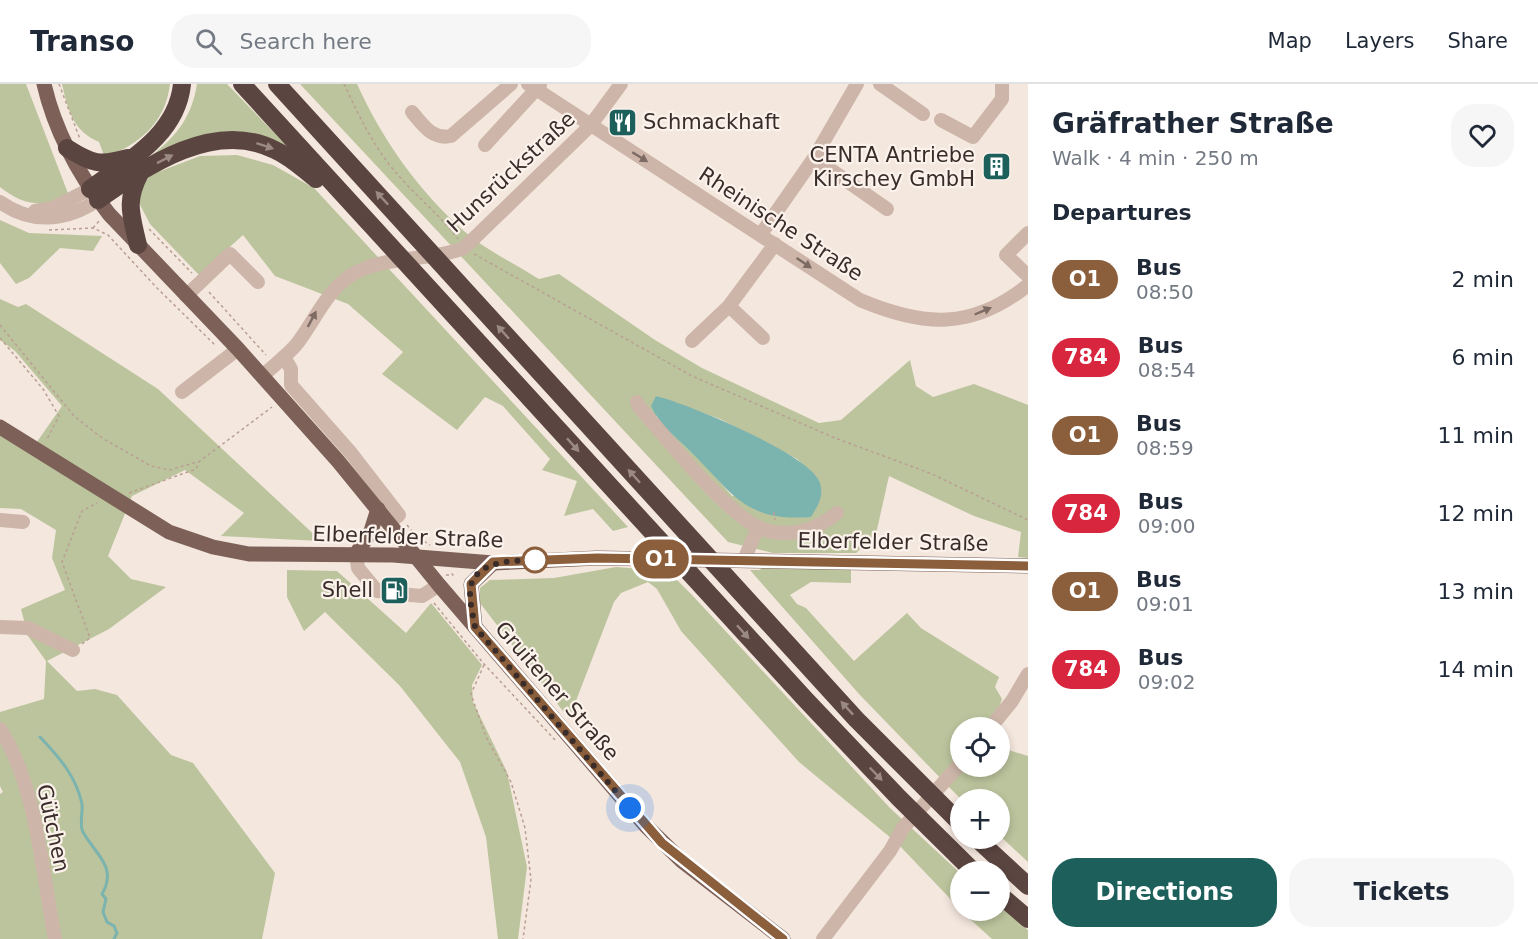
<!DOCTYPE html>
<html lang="en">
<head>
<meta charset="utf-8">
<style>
	body { margin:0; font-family:"DejaVu Sans",sans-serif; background:#f6f6f7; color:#1f2937; height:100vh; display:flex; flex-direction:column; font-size:22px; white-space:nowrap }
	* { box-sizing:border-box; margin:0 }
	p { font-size:20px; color:#747a83 }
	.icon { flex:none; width:33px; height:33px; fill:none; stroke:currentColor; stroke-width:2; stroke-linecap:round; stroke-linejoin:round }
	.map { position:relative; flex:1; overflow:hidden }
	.panel { display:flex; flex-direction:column; background:#fff; width:510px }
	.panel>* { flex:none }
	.badge { padding:0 12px; border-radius:20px; font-size:21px; line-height:39px }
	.tools { position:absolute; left:950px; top:633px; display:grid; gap:12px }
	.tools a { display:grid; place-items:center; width:60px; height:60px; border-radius:50%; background:#fff; box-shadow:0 3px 9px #0003; font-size:30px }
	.you { position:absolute; width:30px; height:30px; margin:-15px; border:4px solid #fff; border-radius:50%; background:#1a73e8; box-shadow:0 0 0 9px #1a73e833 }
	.map>.badge { position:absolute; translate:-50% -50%; box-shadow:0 0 0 3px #fff }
	h2 { padding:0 24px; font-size:22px; line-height:54px }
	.round { display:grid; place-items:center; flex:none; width:63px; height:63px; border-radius:24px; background:#f6f6f7 }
	.head { display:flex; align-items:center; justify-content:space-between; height:102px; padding:0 24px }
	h1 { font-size:28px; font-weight:700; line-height:45px }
	.primary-button { display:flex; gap:12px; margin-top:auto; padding:12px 24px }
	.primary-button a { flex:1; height:69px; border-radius:24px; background:#1c5f5b; color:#fff; font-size:24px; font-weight:700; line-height:69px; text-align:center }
	.primary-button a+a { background:#f6f6f7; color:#1f2937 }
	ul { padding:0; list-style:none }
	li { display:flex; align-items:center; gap:18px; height:78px; padding:0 24px }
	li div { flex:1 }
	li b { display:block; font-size:22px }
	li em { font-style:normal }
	li .badge { min-width:66px; font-weight:700; text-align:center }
	header { display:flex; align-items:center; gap:36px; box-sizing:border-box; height:84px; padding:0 30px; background:#fff; border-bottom:2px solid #e0e1e3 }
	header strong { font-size:28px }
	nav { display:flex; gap:33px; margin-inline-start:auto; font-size:21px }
	.search { width:420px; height:54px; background:#f6f6f7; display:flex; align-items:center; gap:15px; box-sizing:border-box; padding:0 21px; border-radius:24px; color:#747a83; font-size:22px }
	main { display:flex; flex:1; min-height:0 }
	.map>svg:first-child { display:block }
	.green { fill:#bcc49d; fill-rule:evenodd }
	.water { fill:#7bb3af }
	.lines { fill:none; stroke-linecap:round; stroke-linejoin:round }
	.stream { stroke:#7bb3af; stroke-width:3 }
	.minor-tunnel { stroke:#cfc2ba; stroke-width:14; stroke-dasharray:14 7; stroke-linecap:butt }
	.path { stroke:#b99f93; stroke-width:1.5; stroke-dasharray:3 3; stroke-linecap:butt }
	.minor { stroke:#cdb5a9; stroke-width:14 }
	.major { stroke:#7d6159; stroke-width:15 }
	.highway { stroke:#5b4540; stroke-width:18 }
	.oneway { fill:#9b8a84 }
	.oneway2 { fill:#7c6a63 }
	.line-casing { stroke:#fff; stroke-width:14 }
	.line { stroke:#8b5e3c; stroke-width:9 }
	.walk { stroke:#3a2c29; stroke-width:6; stroke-dasharray:0 10.8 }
	.stop-dot { fill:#fff; stroke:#8b5e3c; stroke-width:3 }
	.labels { text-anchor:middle; stroke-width:4.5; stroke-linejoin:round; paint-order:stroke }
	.poi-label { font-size:21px; fill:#3a2c29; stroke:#fbf2eb; text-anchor:end }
	.street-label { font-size:21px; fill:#3a2c29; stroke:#fbf2eb }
</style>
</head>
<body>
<header>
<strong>Transo</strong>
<div class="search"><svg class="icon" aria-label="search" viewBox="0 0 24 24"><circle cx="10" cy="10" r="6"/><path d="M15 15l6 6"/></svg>Search here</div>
<nav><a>Map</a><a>Layers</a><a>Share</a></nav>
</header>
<main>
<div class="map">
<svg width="1028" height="855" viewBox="0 0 1028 855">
	<rect width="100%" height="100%" fill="#f4e7de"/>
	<g class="green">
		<path d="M0 0H26L69 112C42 124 22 121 0 103Z"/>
		<path d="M62 0H170C165 40 140 59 105 74L99 58C73 47 68 26 62 0Z"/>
		<path d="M197 0H227L288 63C230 39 207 46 152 71 177 52 192 32 197 0Z"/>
		<path d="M300 0H357C383 57 418 106 465 148 486 166 515 180 539 195L559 190 655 256 702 284 819 339 841 336 910 276 916 302 933 313 974 300 1028 321V474L1018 473 1021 448 974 432 889 392 876 450 856 469H773L728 458ZM656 312 720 335 797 375 819 397 732 412 706 382 656 334Z"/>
		<polygon points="237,71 273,81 314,104 628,443 613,447 593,425 564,432 577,397 542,386 550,375 503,322 485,313 457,346 382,290 403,268 348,220 275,192 243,151 199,191 150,140 136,113 141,100 153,90 200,72"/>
		<polygon points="0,136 29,149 102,152 93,167 60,164 29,194 16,200 0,179"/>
		<polygon points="0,215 18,223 26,220 158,305 321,457 221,452 244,429 185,386 132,412 108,472 131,495 166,503 109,545 47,577 77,607 95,605 117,611 171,671 193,679 275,789 262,855 0,855 0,710 3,708 0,702 0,628 44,615 46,577 28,552 21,525 65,506 52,474 56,446 21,425 0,424 0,348 32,365 62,322 15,267 0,256"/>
		<polygon points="763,482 851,484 851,499 811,498 790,511 797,520 806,524 854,577 907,529 921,544 999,593 995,603 1002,615 998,626 985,643 960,644 960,682 999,682 999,663 1028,672 1028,778 999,751 999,716 961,715 950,704 859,610 750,486 760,486"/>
		<polygon points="616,483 668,487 692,511 890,724 960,789 960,825 897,759 799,678 681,547 657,505 648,498 621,509 614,518 569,635 480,519 480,504 490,496 554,494"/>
		<polygon points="287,486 337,487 406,549 431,519 482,581 472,601 473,618 507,688 527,783 518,855 498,855 486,753 460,678 400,602 325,528 304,547 287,513"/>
		<polygon points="999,822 1028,846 1028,855 992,855 961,827 999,826"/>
	</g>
	<path class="water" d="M656 312C686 319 812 371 820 399 824 413 818 421 811 433 744 438 733 409 690 367 676 353 659 341 651 322Z"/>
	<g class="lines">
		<path class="stream" d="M40 653C59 673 76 692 82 720 83 729 79 741 83 748 95 770 118 783 102 810L106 815 103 828 107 838 114 842 117 849 114 855"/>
		<polyline class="minor-tunnel" points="377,507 411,511"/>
		<g class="path">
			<polyline points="59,0 80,55"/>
			<path d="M344 0C359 32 374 64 398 91 417 113 440 131 458 155"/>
			<polyline points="93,144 99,137"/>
			<polyline points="149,145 192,189"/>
			<polyline points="49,146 93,144 108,151 157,204 215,261"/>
			<polyline points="474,170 692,292 835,354 932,390 1028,436"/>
			<polyline points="209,208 266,271"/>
			<polyline points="0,241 74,332 102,354 151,382 170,386 200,377 272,323"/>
			<polyline points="0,254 43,305 59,332 46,357"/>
			<polyline points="129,409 196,385 199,378"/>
			<polyline points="774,428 775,436"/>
			<polyline points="407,441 417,453 430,461"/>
			<polyline points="446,491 453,491 451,489"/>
			<polyline points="434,519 484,580 556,657"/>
			<polyline points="82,560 90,554 62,478 82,427 97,419"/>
			<polyline points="484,581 471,610 486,653 511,698 525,744 531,796 523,855"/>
		</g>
		<g class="minor">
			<path d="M528 0 860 216C924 243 972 246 1028 201"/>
			<polyline points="880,0 923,30"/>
			<path d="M412 28C423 41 432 56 451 52L511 0"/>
			<polyline points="941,36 973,53 1002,15 1002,0"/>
			<polyline points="485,61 540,1"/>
			<polyline points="814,74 887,125"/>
			<path d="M0 118C32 141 67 137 98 116"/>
			<polyline points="35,127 53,124 90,105"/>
			<polyline points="1028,149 1006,171 1028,192"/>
			<polyline points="761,150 814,74 857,0"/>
			<polyline points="186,212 230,170 258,198"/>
			<polyline points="763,254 729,222 775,160"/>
			<polyline points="692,257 729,222"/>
			<polyline points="284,273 291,285 291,301 351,369 399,431 389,439"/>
			<path d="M262 292C274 282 286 272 296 261 318 233 329 197 366 184 397 172 433 176 464 164L590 42 621 0"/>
			<polyline points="182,308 238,265"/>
			<path d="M637 318 639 323C667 354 724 428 760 444 787 455 816 447 837 429"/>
			<polyline points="0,436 23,438"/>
			<polyline points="356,470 358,484 377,507"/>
			<polyline points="744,476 758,443"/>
			<polyline points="411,511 422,512 439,501"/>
			<polyline points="0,543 28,544 73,566"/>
			<polyline points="990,644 1012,617 1028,590"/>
			<path d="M0 645C37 702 42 789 55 855"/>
			<polyline points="823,855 890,767 903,744 960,680"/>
		</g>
		<g class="major">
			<path d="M44 0C55 48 79 91 109 130L238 265 338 377 439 501 646 742 682 777 783 855"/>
			<polyline points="0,343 169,448 213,463 249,470 393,471 493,479 597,474 1028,482"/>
			<polyline points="356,470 371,447 378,425"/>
			<polyline points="475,543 471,500 493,479"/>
		</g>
		<g class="highway">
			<polyline points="242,0 806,616 899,714 974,788"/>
			<polyline points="277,0 856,635 960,739"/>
			<path d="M67 64C92 80 100 82 128 74"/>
			<path d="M90 105C128 77 177 51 182 0"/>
			<path d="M98 116C147 82 214 35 275 66 291 73 303 85 316 95"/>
			<path d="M138 161C131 130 125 118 140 89"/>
			<polyline points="976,754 1028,802"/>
			<polyline points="999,810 1028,835"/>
		</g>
	</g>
	<defs><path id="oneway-solid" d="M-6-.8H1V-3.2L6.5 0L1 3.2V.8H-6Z" transform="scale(1.5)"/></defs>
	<g class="oneway">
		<use href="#oneway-solid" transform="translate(265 62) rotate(18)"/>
		<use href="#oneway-solid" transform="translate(165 75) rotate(-27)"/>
		<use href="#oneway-solid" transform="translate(382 114) rotate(-133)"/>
		<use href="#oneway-solid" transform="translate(503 248) rotate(-132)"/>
		<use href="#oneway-solid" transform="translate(573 361) rotate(48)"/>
		<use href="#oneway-solid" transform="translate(634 392) rotate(-132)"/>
		<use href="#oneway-solid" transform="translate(743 548) rotate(48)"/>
		<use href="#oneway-solid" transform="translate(847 624) rotate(-133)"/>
		<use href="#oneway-solid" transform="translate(876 690) rotate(46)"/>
	</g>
	<g class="oneway2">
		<use href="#oneway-solid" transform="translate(640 73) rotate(32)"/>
		<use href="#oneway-solid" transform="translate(804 179) rotate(34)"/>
		<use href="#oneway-solid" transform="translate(983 227) rotate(-23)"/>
		<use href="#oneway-solid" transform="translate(312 235) rotate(-62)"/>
	</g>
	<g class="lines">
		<defs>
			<polyline id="line" points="783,855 662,759 475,543 471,500 493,478 597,474 1028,482"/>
		</defs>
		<use href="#line" class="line-casing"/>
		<use href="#line" class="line"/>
		<path class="walk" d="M535 476H537C517 477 479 475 471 501 468 513 473 531 475 543L630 724"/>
	</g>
	<defs>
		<symbol id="restaurant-square" viewBox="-11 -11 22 22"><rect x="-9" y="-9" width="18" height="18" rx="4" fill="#1c5f5b" stroke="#fbf2eb"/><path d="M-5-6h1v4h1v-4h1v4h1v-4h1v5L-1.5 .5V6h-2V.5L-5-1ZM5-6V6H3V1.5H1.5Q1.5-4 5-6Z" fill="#fff"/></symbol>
		<symbol id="building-square" viewBox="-11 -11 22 22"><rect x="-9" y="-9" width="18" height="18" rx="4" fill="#1c5f5b" stroke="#fbf2eb"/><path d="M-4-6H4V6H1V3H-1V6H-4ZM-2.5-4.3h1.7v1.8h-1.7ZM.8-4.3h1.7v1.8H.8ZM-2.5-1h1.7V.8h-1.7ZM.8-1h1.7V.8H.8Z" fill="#fff"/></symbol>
		<symbol id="fuel-square" viewBox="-11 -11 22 22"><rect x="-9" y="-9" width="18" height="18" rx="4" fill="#1c5f5b" stroke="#fbf2eb"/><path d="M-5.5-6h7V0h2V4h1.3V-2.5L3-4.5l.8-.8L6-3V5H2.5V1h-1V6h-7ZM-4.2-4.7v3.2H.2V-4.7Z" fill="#fff"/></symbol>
	</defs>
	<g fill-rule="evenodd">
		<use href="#restaurant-square" x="606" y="22" width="33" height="33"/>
		<use href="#building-square" x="980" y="66" width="33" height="33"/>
		<use href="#fuel-square" x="378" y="490" width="33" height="33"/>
	</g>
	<circle class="stop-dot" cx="535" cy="476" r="12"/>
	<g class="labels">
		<g class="poi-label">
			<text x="643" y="45" text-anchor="start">Schmackhaft</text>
			<text x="975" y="78">CENTA Antriebe<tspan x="975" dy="24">Kirschey GmbH</tspan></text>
			<text x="373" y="513">Shell</text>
		</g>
		<g class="street-label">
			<text transform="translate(511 88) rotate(-43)" y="7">Hunsrückstraße</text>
			<text transform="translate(781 140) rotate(33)" y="7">Rheinische Straße</text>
			<text transform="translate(408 453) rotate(2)" y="7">Elberfelder Straße</text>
			<text transform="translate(893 458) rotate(1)" y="7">Elberfelder Straße</text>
			<text transform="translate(557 607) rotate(49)" y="7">Gruitener Straße</text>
			<text transform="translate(53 744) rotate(78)" y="7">Gütchen</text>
		</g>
	</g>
</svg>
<div class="tools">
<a><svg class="icon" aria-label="locate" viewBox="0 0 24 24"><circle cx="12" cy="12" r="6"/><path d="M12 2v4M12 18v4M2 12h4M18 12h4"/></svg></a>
<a>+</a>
<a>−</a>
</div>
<div class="you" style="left:630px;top:724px"></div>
<b class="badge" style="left:661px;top:475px;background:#8b5e3c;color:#fff">O1</b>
</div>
<section class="panel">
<div class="head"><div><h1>Gräfrather Straße</h1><p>Walk · 4 min · 250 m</p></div><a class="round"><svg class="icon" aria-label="heart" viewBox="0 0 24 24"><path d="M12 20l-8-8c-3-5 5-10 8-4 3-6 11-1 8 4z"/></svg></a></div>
<h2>Departures</h2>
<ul>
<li><span class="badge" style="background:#8b5e3c;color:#fff">O1</span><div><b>Bus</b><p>08:50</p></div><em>2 min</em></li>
<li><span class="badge" style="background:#d7263d;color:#fff">784</span><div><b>Bus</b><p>08:54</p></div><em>6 min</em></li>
<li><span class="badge" style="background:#8b5e3c;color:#fff">O1</span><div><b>Bus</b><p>08:59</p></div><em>11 min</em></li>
<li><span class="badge" style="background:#d7263d;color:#fff">784</span><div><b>Bus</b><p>09:00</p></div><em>12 min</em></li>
<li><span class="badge" style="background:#8b5e3c;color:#fff">O1</span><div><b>Bus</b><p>09:01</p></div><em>13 min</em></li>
<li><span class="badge" style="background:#d7263d;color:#fff">784</span><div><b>Bus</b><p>09:02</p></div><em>14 min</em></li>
</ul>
<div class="primary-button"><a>Directions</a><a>Tickets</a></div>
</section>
</main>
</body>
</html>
